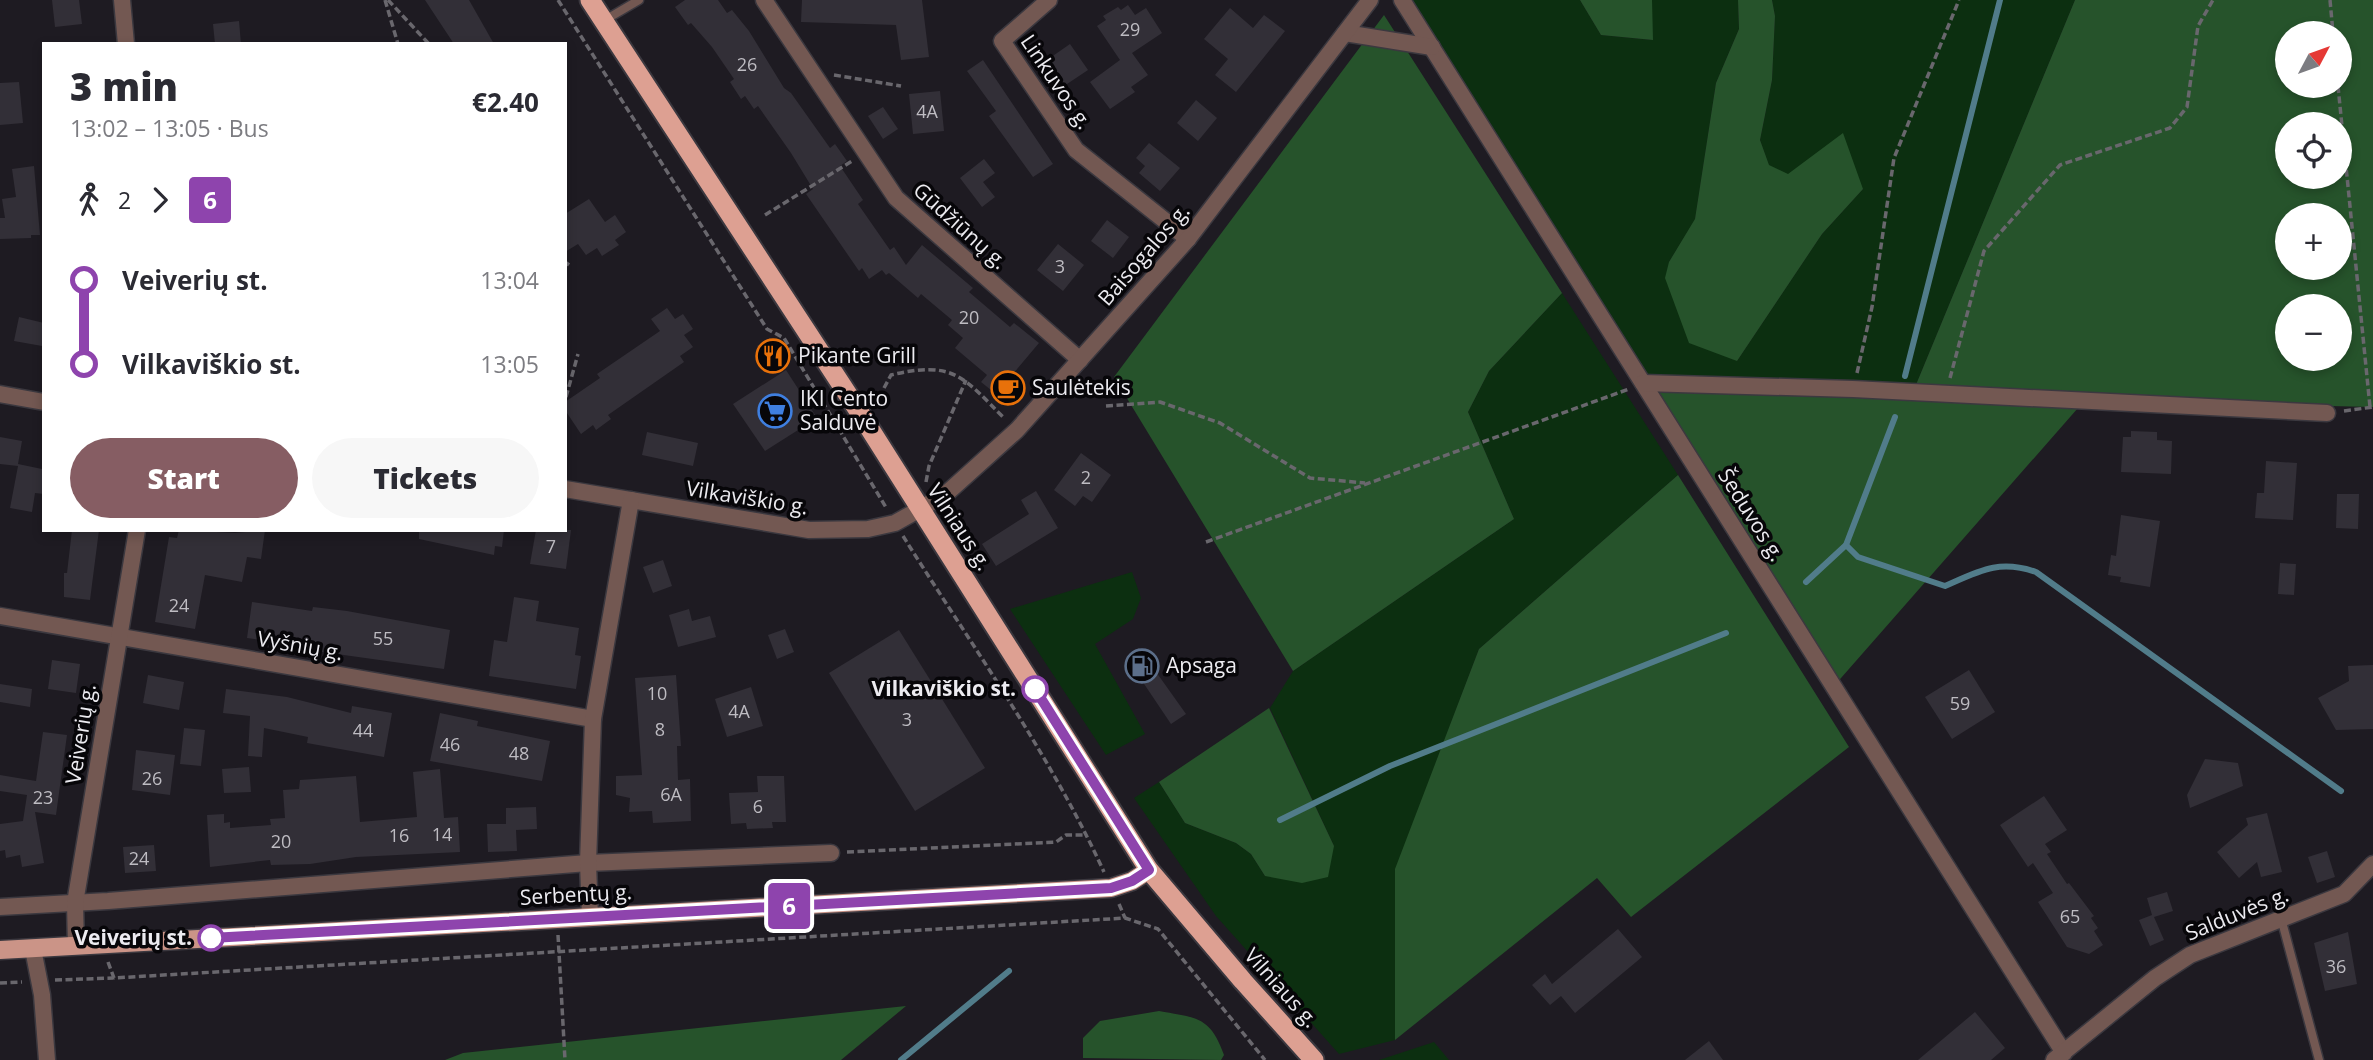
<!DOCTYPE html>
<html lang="en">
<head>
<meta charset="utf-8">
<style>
	body { margin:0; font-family:"Open Sans",sans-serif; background:#f7f7f7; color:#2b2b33; height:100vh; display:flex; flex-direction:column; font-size:26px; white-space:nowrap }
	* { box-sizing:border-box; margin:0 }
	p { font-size:23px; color:#7c7c81 }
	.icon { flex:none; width:38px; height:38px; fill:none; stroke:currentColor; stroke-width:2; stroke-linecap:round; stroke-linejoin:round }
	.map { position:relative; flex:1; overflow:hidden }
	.panel { position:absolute; left:42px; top:42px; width:525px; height:490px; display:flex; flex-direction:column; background:#fff; border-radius:0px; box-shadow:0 4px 10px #0003 }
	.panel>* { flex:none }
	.badge { padding:0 14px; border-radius:5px; font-size:24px; line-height:46px }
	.needle { width:46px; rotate:49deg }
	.tools { position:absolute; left:2275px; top:21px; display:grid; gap:14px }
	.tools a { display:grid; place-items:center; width:77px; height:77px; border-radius:50%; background:#fff; box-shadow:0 4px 10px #0003; font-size:35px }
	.map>.badge { position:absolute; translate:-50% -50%; box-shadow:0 0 0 4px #fff }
	.legs { display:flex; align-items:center; gap:10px; height:77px; padding:0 28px; font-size:23px }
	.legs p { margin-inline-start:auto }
	.overview { display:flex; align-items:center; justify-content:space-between; height:119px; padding:0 28px }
	h1 { font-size:38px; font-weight:800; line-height:52px }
	.button { display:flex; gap:14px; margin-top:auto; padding:14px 28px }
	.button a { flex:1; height:80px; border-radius:42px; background:#865d63; color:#fff; font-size:28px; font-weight:800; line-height:80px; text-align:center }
	.button a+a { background:#f7f7f7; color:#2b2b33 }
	ul { padding:0 28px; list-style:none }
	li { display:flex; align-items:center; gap:24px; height:84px; font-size:26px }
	li i { display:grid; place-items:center; width:10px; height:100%; margin:0 9px; background:currentColor }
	li i::after { content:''; width:18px; height:18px; margin:-9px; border:5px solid; border-radius:50%; background:#fff }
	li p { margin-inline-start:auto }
	li:first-child i { background:linear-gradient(#0000 50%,currentColor 0) }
	li:last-child i { background:linear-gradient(currentColor 50%,#0000 0) }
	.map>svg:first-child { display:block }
	.green { fill:#0c2f10 }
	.forest { fill:#26532b; fill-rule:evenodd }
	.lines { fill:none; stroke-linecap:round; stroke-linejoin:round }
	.stream { stroke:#517c8a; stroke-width:6 }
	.building { fill:#322f37 }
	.service-casing { stroke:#3b383f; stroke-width:11 }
	.minor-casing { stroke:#3b383f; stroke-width:19 }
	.primary-casing { stroke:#3b383f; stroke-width:21 }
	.trunk-casing { stroke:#3b383f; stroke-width:23 }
	.path { stroke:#69676d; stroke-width:3.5; stroke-dasharray:7 3.5; stroke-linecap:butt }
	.service { stroke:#735852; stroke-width:8 }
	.minor { stroke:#735852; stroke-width:16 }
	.primary { stroke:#cb9487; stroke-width:18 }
	.trunk { stroke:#dda092; stroke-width:19 }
	.line-1-casing { stroke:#fff; stroke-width:16 }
	.line-1 { stroke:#8e44ad; stroke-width:10 }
	.stop-1-dot { fill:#fff; stroke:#8e44ad; stroke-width:3.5 }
	.labels { text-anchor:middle; stroke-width:7; stroke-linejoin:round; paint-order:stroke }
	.number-label { font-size:18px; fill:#bebcc2 }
	.street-label { font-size:21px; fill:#ecebf0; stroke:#070609 }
	.poi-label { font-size:21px; fill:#ecebf0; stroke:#070609; text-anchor:start }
	.stop-label { font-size:21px; font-weight:bold; fill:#ecebf0; stroke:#070609; text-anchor:end }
</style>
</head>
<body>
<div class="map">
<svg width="2373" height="1060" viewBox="0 0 2373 1060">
	<rect width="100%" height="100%" fill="#1e1b22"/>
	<g class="green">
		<polygon points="1402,0 1580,0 1601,35 1652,40 1652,0 1738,0 1739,29 1716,83 1695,220 1669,262 1737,361 1822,234 1863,189 1788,175 1769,166 1760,140 1772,80 1775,16 1772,0 2075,0 1913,392 1643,383"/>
		<polygon points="1562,293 1678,475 1479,649 1396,869 1395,1040 1339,1054 1216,916 1134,798 1159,782 1185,823 1236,843 1251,854 1265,876 1334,846 1270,708 1293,671 1514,519 1468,412 1489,371"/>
		<polygon points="1132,572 1141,598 1133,619 1095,644 1145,734 1106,755 1010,609"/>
		<polygon points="1434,1042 1449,1060 1379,1060"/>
	</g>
	<g class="forest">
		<polygon points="1580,0 1652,0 1653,40 1601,35"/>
		<polygon points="1738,0 1772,0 1775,16 1772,80 1760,140 1769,165 1788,174 1843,133 1863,189 1822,234 1737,361 1689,343 1665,278 1669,262 1695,219 1716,83 1739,29"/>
		<path d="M2075 0H2373V407L2085 400 1834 686 1643 383 1913 392ZM2287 33H2340V86H2287ZM2287 124H2340V177H2287ZM2287 215H2340V268H2287ZM2287 306H2340V359H2287Z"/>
		<polygon points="1384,15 1562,293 1489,371 1468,412 1514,519 1293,671 1114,377"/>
		<polygon points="1678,475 1849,747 1631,917 1597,878 1395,1040 1395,869 1479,649"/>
		<polygon points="1269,708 1334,846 1328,877 1302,883 1265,876 1251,854 1236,843 1185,823 1159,782"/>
		<polygon points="906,1006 841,1060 445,1060 463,1053"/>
		<path d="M1159 1011C1197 1018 1210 1016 1224 1055L1221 1060 1083 1058V1038L1100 1021Z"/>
	</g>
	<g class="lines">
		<g class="stream">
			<polyline points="1905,376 2000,0"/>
			<path d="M1846 545 1858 557 1945 586C1979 571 1999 559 2036 572L2341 791"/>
			<polyline points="1806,582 1846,545 1895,417"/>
			<polyline points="1280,820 1390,766 1726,633"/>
			<polyline points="901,1060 1009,971"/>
		</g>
	</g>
	<g class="building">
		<polygon points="52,0 79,0 82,24 55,27"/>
		<polygon points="425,0 469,0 494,44 454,44"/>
		<polygon points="685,0 718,0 727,13 732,10 749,31 784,88 791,93 830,148 835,144 847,161 840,166 863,200 858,204 890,250 894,247 906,265 922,245 973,288 969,292 1010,327 1014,323 1039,343 996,394 981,382 987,375 955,348 963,338 948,325 952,320 921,294 918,298 889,273 886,275 882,270 869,279 862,268 859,271 806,194 813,189 791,153 758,106 754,109 745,96 741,99 730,82 734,79 712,47 691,23 688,25 675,7"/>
		<polygon points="802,0 922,0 929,57 901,60 896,25 801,22"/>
		<polygon points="1128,5 1135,15 1146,8 1162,33 1132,53 1148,75 1131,87 1135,92 1110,109 1090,82 1120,60 1097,26 1106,20 1103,16 1118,7 1121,10"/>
		<polygon points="1230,8 1253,28 1264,15 1285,31 1236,92 1215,75 1228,59 1204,39"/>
		<polygon points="239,21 241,44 215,44 213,24"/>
		<polygon points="1070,44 1088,70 1064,86 1047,60"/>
		<polygon points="983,60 1053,164 1033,177 989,116 996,111 967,71"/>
		<polygon points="19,82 23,123 0,125 0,83"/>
		<polygon points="940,91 944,131 913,134 909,94"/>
		<polygon points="1196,100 1217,118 1198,141 1177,123"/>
		<polygon points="883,107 898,129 883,139 868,116"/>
		<polygon points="1149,143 1180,168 1160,191 1139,173 1145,166 1136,158"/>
		<polygon points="984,159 995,173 983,182 995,197 982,207 960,178"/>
		<polygon points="34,166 40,235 31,235 31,238 0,239 0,218 5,218 2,199 16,197 12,169"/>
		<polygon points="589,199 605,222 615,215 626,232 615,240 619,245 602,256 597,248 586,255 578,244 565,252 565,214"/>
		<polygon points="1107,220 1129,237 1113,258 1091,241"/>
		<polygon points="1058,244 1084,265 1063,291 1037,270"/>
		<polygon points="667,308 675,319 683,314 693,329 684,335 693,347 680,356 684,362 608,415 611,419 596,430 593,425 581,434 565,410 565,402 600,378 597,374 660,331 651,319"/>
		<polygon points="19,317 44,323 42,346 14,341"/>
		<polygon points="770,338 788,366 775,374 757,346"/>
		<polygon points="786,370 817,418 765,451 733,404"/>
		<polygon points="2131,431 2157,432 2157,440 2172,441 2171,474 2121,472 2123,437 2131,437"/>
		<polygon points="647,432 698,443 693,466 642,455"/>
		<polygon points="0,437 22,441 18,464 42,469 44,494 35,493 32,512 10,508 18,466 0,464"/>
		<polygon points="1081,453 1111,475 1092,502 1083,496 1075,506 1054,490"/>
		<polygon points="2266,461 2297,463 2293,520 2255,518 2257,493 2264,493"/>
		<polygon points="1036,491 1058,528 996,566 982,544 1029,514 1021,500"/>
		<polygon points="2337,494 2359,494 2358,529 2336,528"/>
		<polygon points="2121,515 2160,521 2150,587 2120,582 2121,577 2108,575 2111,555 2116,556"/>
		<polygon points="72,530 99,530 90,600 64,597 64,573 67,573"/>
		<polygon points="179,530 235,533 265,530 261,559 247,557 242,582 205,575 195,629 155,622 169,537 177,538"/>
		<polygon points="419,530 504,530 502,547 495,546 494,555 419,539"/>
		<polygon points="536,530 571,530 566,569 530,564"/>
		<polygon points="663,560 672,586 653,593 643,567"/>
		<polygon points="2280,563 2296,564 2294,595 2278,594"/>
		<polygon points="514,597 539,601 536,621 579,628 575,655 581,656 576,689 489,676 494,640 507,642"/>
		<polygon points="252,602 312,611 313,607 347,611 450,630 444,669 308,650 308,647 247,638"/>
		<polygon points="689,609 692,621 710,616 716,637 678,647 669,615"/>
		<polygon points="785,629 794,652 777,659 768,635"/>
		<polygon points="899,630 985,768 915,811 829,673"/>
		<polygon points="1139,648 1186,714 1171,724 1126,657"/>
		<polygon points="52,660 80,664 76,693 48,689"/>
		<polygon points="2373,665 2373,729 2336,730 2318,698 2349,681 2348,666"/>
		<polygon points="1969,670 1995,712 1952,739 1925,697"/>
		<polygon points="148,675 184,682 179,710 143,703"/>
		<polygon points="676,675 681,746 677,746 678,780 690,779 691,821 653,823 652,811 629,812 630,798 616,795 616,776 642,775 635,678"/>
		<polygon points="0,684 32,689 30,707 0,702"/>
		<polygon points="751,687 763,726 727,737 715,699"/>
		<polygon points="226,689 287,697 351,713 352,706 392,713 384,757 307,743 308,737 264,728 262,757 248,756 250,716 223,713"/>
		<polygon points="440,713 478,721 477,726 550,741 542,781 430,761"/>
		<polygon points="184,728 205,730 201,766 180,764"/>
		<polygon points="43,732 67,735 59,793 56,815 35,812 44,863 22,867 20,855 6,858 5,850 0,851 0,824 23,821 27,795 0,791 0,775 36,781"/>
		<polygon points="136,750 175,755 170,795 132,790"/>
		<polygon points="2205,759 2238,763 2243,786 2190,808 2187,795"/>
		<polygon points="249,767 251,792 224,793 222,769"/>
		<polygon points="440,769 444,818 458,817 460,852 356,857 310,864 271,865 270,860 210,867 207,815 224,814 224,823 230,822 230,828 271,825 270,819 285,818 283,790 299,789 300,780 356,776 360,822 417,817 413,772"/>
		<polygon points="757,776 784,776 786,822 772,822 773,828 747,829 746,823 731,824 729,793 758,792"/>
		<polygon points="2044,796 2067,830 2045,844 2051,852 2047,854 2067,884 2069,883 2094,916 2091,918 2098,928 2094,931 2103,945 2089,954 2067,947 2038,902 2053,893 2033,863 2028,867 2000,825"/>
		<polygon points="536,807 537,829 516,830 517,851 488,852 487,824 506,824 506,808"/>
		<polygon points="2267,813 2282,872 2261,877 2257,862 2239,878 2217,852 2248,825 2246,818"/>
		<polygon points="154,845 156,871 125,873 123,847"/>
		<polygon points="2327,851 2335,877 2317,883 2308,857"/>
		<polygon points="2167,892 2173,911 2154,917 2164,940 2150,946 2139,920 2152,915 2147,898"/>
		<polygon points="1618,929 1642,957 1575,1013 1561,996 1550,1005 1532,985 1545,974 1552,984"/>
		<polygon points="2348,932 2357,984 2325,991 2314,943"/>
		<polygon points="1975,1012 2005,1048 1991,1060 1918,1060"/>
		<polygon points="1709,1041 1723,1060 1685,1060"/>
	</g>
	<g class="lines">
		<defs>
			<g id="service">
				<polyline points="605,20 639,0"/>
				<polyline points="2281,918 2319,1060"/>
			</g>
			<g id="minor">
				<polyline points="122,0 126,44"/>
				<polyline points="764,0 896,198 1080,360"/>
				<polyline points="1049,0 1002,41 1076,150 1188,239"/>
				<polyline points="1402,0 2064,1053"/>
				<polyline points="1345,33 1432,47"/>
				<polyline points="1643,383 1853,389 2327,413"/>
				<polyline points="0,394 44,402"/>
				<polyline points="565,489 809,530 868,529 895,523 920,509 947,493 1017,430 1188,239 1370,0"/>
				<polyline points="0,616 593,719"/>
				<polyline points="0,907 108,901 588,863 831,853"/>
				<polyline points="590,917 588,863 593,719 631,500"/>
				<polyline points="76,946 75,903 137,530"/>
				<polyline points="33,949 42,995 47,1060"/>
				<polyline points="2054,1060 2155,978 2190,955 2344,894 2373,864"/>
			</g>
			<polyline id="primary" points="0,950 1111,888 1132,881 1149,870"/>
			<polyline id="trunk" points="590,0 856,407 1149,870 1243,981 1314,1060"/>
		</defs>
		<use href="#service" class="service-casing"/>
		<use href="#minor" class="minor-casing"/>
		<use href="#primary" class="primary-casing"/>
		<use href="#trunk" class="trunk-casing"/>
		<g class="path">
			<polyline points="385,0 398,44"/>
			<polyline points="388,0 429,44"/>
			<polyline points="558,0 767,329 784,338 887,509"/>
			<polyline points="2330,0 2333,33"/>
			<polyline points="834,75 901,86"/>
			<polyline points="2338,86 2370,407"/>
			<polyline points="765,215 852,161"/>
			<polyline points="565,262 569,265"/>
			<polyline points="1857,373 1872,307 1894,158 1959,0"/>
			<polyline points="1950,378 1984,251 2060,165 2170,128 2187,107 2198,26 2213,0"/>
			<path d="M884 388 891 375C954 360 963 377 1005 419"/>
			<polyline points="566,397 578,354"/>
			<polyline points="1106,406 1160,402 1220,423 1310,478 1365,483"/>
			<polyline points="2344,411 2373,407"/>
			<polyline points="926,482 929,466 966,380"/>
			<path d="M903 536C972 646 1050 754 1104 872"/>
			<polyline points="1206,542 1629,389"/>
			<polyline points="847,852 1056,842 1066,835 1087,835"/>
			<polyline points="1119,904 1125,918"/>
			<polyline points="558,935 565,1060"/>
			<polyline points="108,962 114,978 1125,918 1158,929 1265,1060"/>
			<polyline points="55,980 113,978"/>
			<polyline points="0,983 22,982"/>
		</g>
		<use href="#service" class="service"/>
		<use href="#minor" class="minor"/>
		<use href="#primary" class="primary"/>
		<use href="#trunk" class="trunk"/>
	</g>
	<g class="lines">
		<defs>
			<polyline id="line-1" points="211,938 1111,888 1132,881 1149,870 1035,689"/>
		</defs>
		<use href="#line-1" class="line-1-casing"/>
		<use href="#line-1" class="line-1"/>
	</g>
	<defs>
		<symbol id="restaurant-ring" viewBox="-11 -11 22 22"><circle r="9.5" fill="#070609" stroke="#e8710a" stroke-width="1.5"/><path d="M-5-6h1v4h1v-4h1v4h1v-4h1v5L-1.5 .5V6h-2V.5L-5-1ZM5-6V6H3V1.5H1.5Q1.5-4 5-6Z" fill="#e8710a"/></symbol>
		<symbol id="cafe-ring" viewBox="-11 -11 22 22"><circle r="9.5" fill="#070609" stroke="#e8710a" stroke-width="1.5"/><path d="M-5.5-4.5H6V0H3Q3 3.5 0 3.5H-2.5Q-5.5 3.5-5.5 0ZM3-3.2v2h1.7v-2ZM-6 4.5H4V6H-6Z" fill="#e8710a"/></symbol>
		<symbol id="supermarket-ring" viewBox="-11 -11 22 22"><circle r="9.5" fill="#070609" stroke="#3f7fe0" stroke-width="1.5"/><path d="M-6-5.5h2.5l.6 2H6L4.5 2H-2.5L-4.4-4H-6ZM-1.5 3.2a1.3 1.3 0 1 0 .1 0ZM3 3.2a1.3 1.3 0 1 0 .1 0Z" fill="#3f7fe0"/></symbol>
		<symbol id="fuel-ring" viewBox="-11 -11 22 22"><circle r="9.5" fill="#070609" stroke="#5c6f8a" stroke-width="1.5"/><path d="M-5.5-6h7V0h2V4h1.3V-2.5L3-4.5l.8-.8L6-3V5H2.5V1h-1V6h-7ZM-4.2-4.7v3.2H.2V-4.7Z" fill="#5c6f8a"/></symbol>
	</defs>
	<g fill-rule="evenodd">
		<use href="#restaurant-ring" x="754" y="337" width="38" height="38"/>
		<use href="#cafe-ring" x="989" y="369" width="38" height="38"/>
		<use href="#supermarket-ring" x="756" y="392" width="38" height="38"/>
		<use href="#fuel-ring" x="1123" y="647" width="38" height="38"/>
	</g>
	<g class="stop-1-dot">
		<circle cx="1035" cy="689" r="12"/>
		<circle cx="211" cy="938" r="12"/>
	</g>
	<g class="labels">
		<g class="number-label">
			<text x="1130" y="36">29</text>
			<text x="747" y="71">26</text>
			<text x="927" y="118">4A</text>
			<text x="1060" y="273">3</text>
			<text x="969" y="324">20</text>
			<text x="1086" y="484">2</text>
			<text x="551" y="553">7</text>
			<text x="179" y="612">24</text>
			<text x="383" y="645">55</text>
			<text x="657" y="700">10</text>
			<text x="1960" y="710">59</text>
			<text x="739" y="718">4A</text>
			<text x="907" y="726">3</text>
			<text x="660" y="736">8</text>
			<text x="363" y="737">44</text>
			<text x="450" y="751">46</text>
			<text x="519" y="760">48</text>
			<text x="152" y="785">26</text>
			<text x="671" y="801">6A</text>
			<text x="43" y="804">23</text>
			<text x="758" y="813">6</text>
			<text x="442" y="841">14</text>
			<text x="399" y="842">16</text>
			<text x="281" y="848">20</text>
			<text x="139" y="865">24</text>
			<text x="2070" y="923">65</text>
			<text x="2336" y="973">36</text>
		</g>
		<g class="street-label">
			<text transform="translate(1056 82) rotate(56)" y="7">Linkuvos g.</text>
			<text transform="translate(960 226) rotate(42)" y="7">Gūdžiūnų g.</text>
			<text transform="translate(1144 255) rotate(-49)" y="7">Baisogalos g.</text>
			<text transform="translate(747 498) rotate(9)" y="7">Vilkaviškio g.</text>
			<text transform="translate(1751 515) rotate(58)" y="7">Šeduvos g.</text>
			<text transform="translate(959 527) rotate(57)" y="7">Vilniaus g.</text>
			<text transform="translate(300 646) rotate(10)" y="7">Vyšnių g.</text>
			<text transform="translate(81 734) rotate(-81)" y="7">Veiverių g.</text>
			<text transform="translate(576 895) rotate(-3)" y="7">Serbentų g.</text>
			<text transform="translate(2237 914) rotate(-22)" y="7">Salduvės g.</text>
			<text transform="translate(1281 988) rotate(48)" y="7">Vilniaus g.</text>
		</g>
		<g class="poi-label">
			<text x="798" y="363">Pikante Grill</text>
			<text x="1032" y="395">Saulėtekis</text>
			<text x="800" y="406">IKI Cento<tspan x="800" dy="24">Salduvė</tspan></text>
			<text x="1166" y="673">Apsaga</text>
		</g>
		<g class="stop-label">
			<text x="1016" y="696">Vilkaviškio st.</text>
			<text x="192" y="945">Veiverių st.</text>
		</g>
	</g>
</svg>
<div class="tools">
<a><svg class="needle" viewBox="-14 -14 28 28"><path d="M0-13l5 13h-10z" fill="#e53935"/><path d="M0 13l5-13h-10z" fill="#7c7c81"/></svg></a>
<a><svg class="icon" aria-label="locate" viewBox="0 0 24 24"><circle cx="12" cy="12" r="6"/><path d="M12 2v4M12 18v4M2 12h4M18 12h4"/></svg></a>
<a>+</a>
<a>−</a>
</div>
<b class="badge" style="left:789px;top:906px;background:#8e44ad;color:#fff">6</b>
<section class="panel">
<div class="overview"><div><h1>3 min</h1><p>13:02 – 13:05 · Bus</p></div><b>€2.40</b></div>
<div class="legs"><svg class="icon" aria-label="walk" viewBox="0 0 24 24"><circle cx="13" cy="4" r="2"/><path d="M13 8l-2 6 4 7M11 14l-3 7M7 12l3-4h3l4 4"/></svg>2<svg class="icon" aria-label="forward" viewBox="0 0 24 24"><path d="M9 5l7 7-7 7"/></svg><b class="badge" style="background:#8e44ad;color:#fff">6</b></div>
<ul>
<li><i style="color:#8e44ad"></i><b>Veiverių st.</b><p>13:04</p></li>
<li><i style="color:#8e44ad"></i><b>Vilkaviškio st.</b><p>13:05</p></li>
</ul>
<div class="button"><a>Start</a><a>Tickets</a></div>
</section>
</div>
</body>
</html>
